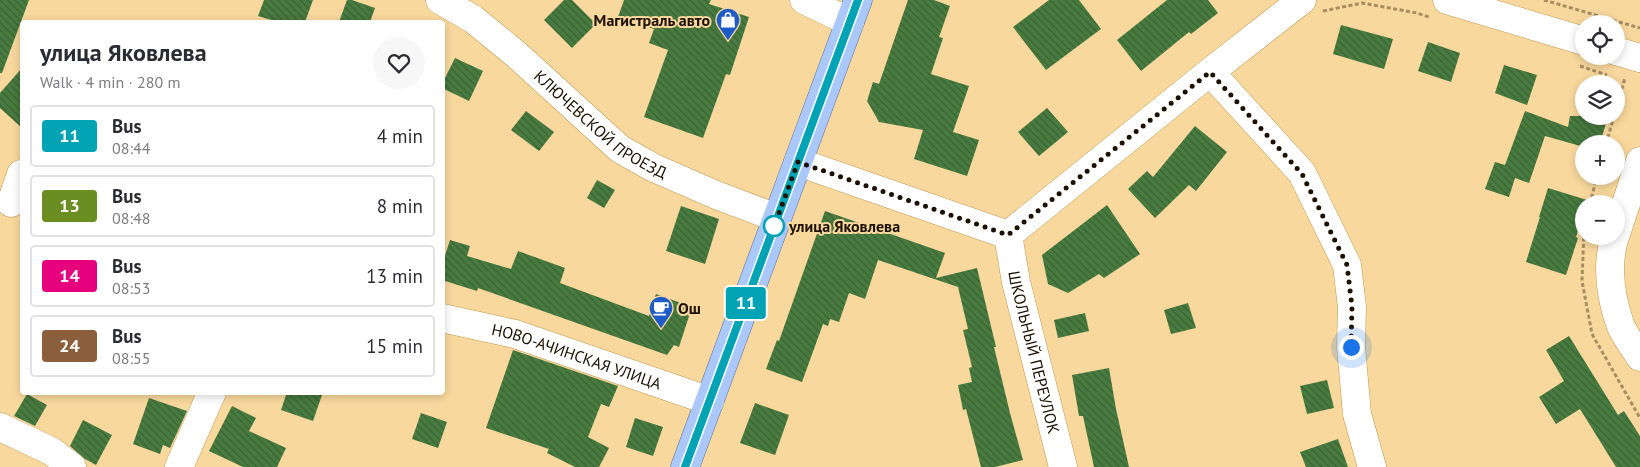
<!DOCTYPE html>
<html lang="en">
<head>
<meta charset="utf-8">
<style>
	body { margin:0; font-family:"PT Sans",sans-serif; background:#f7f7f7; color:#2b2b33; height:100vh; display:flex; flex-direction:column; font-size:19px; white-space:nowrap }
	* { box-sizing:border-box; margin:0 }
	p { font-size:16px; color:#7c7c81 }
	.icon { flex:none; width:28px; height:28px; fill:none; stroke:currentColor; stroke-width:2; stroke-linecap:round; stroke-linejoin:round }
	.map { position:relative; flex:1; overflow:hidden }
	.sheet { position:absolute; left:20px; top:20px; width:425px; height:375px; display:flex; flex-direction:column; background:#fff; border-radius:5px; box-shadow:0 2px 8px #0003 }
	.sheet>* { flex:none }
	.badge { padding:0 10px; border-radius:4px; font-size:18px; line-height:32px }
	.buttons { position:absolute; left:1575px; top:15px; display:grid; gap:10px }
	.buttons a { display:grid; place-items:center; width:50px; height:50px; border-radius:50%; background:#fff; box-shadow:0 2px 8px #0003; font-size:25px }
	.you { position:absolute; width:25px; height:25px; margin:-12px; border:4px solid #fff; border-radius:50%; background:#1a73e8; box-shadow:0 0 0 8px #1a73e833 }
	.map>.badge { position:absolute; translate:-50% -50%; box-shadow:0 0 0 2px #fff }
	.round { display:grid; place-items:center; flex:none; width:52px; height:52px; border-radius:26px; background:#f7f7f7 }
	.overview { display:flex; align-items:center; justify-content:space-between; height:85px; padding:0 20px }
	h1 { font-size:24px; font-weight:700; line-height:38px }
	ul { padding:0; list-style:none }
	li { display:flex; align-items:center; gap:15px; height:62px; margin:0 10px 8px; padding:0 10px; border:2px solid #e1e1e2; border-radius:5px }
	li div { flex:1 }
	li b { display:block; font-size:19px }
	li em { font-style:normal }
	li .badge { min-width:55px; font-weight:700; text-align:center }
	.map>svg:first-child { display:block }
	.building { fill:url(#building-back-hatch) }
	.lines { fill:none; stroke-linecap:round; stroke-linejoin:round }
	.minor-casing { stroke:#c0984e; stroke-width:29 }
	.major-casing { stroke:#5570a2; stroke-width:29 }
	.path { stroke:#a68d62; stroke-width:3; stroke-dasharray:4 2.5; stroke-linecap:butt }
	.minor { stroke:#fff; stroke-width:28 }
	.major { stroke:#abc8fc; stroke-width:28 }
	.line-casing { stroke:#fff; stroke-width:11 }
	.line { stroke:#00a3b4; stroke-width:8 }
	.walk { stroke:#1c1000; stroke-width:5; stroke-dasharray:0 9 }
	.stop-dot { fill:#fff; stroke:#00a3b4; stroke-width:2.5 }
	.labels { text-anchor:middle; stroke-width:4; stroke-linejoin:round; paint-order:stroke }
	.poi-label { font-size:16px; font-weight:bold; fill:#1c1000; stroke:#f9d89d; text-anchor:end }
	.street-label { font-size:16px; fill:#1c1000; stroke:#f9d89d }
	.stop-label { font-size:16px; font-weight:bold; fill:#1c1000; stroke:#f9d89d; text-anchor:start }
</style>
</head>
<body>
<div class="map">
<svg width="1640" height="467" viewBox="0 0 1640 467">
	<defs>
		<pattern id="building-back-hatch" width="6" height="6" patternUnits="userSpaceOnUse" patternTransform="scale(1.25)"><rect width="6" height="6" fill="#487b40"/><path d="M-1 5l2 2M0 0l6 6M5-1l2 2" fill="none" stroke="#3b6333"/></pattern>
	</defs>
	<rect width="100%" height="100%" fill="#f9d89d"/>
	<g class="building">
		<polygon points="0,0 29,0 2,73 0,73"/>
		<polygon points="264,0 313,0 305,22 278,22 258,16"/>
		<polygon points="347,0 352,0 375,8 370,22 339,22"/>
		<polygon points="564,0 572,0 596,24 572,48 544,20"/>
		<polygon points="624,0 711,0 709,4 749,17 730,75 726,74 703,138 644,117 668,50 649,43 654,29 618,17"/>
		<polygon points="908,0 934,0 950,6 939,37 943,38 931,74 969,86 953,132 979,140 967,176 914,159 923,130 879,122 867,101 873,82 879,84"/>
		<polygon points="1049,0 1079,0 1101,29 1046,70 1013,27"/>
		<polygon points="1167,0 1208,0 1218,13 1191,34 1189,32 1141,71 1117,40"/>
		<polygon points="1341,25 1393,39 1384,69 1333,54"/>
		<polygon points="1428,42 1460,53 1451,82 1418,71"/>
		<polygon points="455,58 483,71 469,101 442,88 442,84"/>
		<polygon points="1504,65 1537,75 1527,105 1495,93"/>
		<polygon points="22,68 22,128 0,108 0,93"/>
		<polygon points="1047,108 1068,132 1039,156 1018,132"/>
		<polygon points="526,111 554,132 539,151 511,130"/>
		<polygon points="1525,111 1568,127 1570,116 1608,116 1600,144 1584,144 1584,147 1545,136 1529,183 1515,178 1509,197 1485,189 1495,162 1505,165"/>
		<polygon points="1195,126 1227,152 1196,191 1189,185 1155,218 1128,189 1147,171 1153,177"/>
		<polygon points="597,180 615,190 604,208 587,198"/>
		<polygon points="1548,188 1587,200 1586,204 1584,204 1584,211 1576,237 1578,238 1566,275 1526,262 1540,217 1539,217"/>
		<polygon points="1107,205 1140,254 1104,278 1099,274 1068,293 1048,284 1042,255"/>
		<polygon points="681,206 719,219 705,264 666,251"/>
		<polygon points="825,211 945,253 936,278 977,268 996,347 994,347 1010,413 1023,460 995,467 981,467 966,409 963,410 958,385 972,382 969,368 972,367 963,330 968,329 958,287 878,260 865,299 849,293 839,322 830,319 828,326 823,324 802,382 766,369 777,340 779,341"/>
		<polygon points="450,240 470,246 467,256 511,269 518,251 565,268 560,283 649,316 656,294 692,307 679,347 674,345 667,355 478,288 477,291 442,280 442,265"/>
		<polygon points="1188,303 1196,328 1171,334 1164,310"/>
		<polygon points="1085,313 1089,331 1058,338 1054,320"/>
		<polygon points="1569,336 1618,415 1624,411 1640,436 1640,467 1616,467 1580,409 1556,424 1539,397 1564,381 1546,350"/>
		<polygon points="513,350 618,386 609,407 601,404 588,437 609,448 599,467 575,467 547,453 549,449 486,428"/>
		<polygon points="1109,368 1116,409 1129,467 1094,467 1083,416 1079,416 1072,375"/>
		<polygon points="1327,380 1334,408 1307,414 1300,386"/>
		<polygon points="287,392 323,392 313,421 281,410"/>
		<polygon points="27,394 47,405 35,426 14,416"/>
		<polygon points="149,398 187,411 170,448 163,445 160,454 133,444"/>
		<polygon points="755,403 789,415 775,455 740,443"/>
		<polygon points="232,406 256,418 249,431 286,448 277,467 243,467 209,451"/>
		<polygon points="421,413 447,422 438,448 412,439"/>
		<polygon points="635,418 663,427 653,456 626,447"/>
		<polygon points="83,420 112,435 96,465 85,459 70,446"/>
		<polygon points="1338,439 1348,467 1306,467 1300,452"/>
	</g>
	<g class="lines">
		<defs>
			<g id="minor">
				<path id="s1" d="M440 0 473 19 517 55 620 149 654 168 716 195 777 218"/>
				<polyline points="804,0 850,22"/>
				<polyline points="1447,0 1584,41"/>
				<polyline points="1616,51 1640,58"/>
				<polyline points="1210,72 1302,173 1347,265 1352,307 1351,347 1357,414 1372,467"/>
				<polyline points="798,162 1008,235"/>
				<polyline points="11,203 21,174"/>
				<polyline points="1616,234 1640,161"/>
				<polyline points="1008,235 1210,72 1302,0"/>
				<path id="s2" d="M1008 235 1016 282 1063 467"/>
				<path d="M1615 236C1606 265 1610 295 1620 324 1624 335 1634 347 1640 357"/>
				<path id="s3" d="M442 318 515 334 710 401"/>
				<polyline points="0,427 51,451 72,467"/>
				<polyline points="179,467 212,392"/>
			</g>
			<polyline id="major" points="685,467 858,0"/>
		</defs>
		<use href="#minor" class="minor-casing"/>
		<use href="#major" class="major-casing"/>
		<g class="path">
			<polyline points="1544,0 1640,28"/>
			<polyline points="1323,11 1362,3 1417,13 1429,17"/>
			<polyline points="1580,66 1607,75"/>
			<polyline points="1616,108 1625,78"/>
			<polyline points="1606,144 1614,116"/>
			<polyline points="1590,204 1597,176"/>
			<polyline points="1584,231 1582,281 1592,334 1640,418"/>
		</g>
		<use href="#minor" class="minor"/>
		<use href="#major" class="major"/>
	</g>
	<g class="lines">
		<defs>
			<polyline id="line" points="685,467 858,0"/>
		</defs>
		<use href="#line" class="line-casing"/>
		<use href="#line" class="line"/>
		<polyline class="walk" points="774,226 772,232 798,162 1008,235 1210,72 1302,174 1347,265 1352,307 1351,347"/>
	</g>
	<defs>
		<symbol id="shop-pin" viewBox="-11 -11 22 30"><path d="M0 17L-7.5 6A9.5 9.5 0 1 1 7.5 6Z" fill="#1d5bc7" stroke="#f9d89d"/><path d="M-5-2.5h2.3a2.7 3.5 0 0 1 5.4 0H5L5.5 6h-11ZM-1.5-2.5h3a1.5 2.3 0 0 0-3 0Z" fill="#fff"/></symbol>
		<symbol id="cafe-pin" viewBox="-11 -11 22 30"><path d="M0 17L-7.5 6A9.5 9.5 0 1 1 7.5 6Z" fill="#1d5bc7" stroke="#f9d89d"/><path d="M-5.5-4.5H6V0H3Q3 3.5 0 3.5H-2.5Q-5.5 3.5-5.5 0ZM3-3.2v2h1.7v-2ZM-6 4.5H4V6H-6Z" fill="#fff"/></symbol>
	</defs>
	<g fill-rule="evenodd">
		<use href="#shop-pin" x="714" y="6" width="28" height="38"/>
		<use href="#cafe-pin" x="647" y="294" width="28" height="38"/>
	</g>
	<circle class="stop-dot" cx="774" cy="226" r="10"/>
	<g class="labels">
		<g class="poi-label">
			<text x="710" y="26">Магистраль авто</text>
			<text x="678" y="314" text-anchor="start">Ош</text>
		</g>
		<g class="street-label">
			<text dy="6" stroke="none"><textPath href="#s1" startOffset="204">КЛЮЧЕВСКОЙ ПРОЕЗД</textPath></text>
			<text dy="6" stroke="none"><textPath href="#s2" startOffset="120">ШКОЛЬНЫЙ ПЕРЕУЛОК</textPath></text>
			<text dy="6" stroke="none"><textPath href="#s3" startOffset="140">НОВО-АЧИНСКАЯ УЛИЦА</textPath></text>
		</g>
		<g class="stop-label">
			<text x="789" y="232">улица Яковлева</text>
		</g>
	</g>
</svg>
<div class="buttons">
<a><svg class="icon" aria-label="locate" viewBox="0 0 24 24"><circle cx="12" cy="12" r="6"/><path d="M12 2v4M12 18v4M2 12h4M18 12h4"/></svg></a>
<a><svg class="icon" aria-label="layers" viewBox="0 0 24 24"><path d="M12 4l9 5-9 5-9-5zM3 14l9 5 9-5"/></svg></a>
<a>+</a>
<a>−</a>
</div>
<div class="you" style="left:1351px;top:347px"></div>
<b class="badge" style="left:746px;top:303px;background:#00a3b4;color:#fff">11</b>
<section class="sheet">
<div class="overview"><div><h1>улица Яковлева</h1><p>Walk · 4 min · 280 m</p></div><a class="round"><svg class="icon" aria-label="heart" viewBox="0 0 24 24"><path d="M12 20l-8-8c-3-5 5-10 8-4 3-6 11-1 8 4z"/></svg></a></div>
<ul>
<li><span class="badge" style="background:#00a3b4;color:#fff">11</span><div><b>Bus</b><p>08:44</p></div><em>4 min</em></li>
<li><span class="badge" style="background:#6b8e23;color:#fff">13</span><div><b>Bus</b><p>08:48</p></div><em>8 min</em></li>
<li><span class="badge" style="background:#e6007e;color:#fff">14</span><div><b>Bus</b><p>08:53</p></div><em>13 min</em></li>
<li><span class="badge" style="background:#8b5e3c;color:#fff">24</span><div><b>Bus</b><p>08:55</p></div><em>15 min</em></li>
</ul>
</section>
</div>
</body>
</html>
